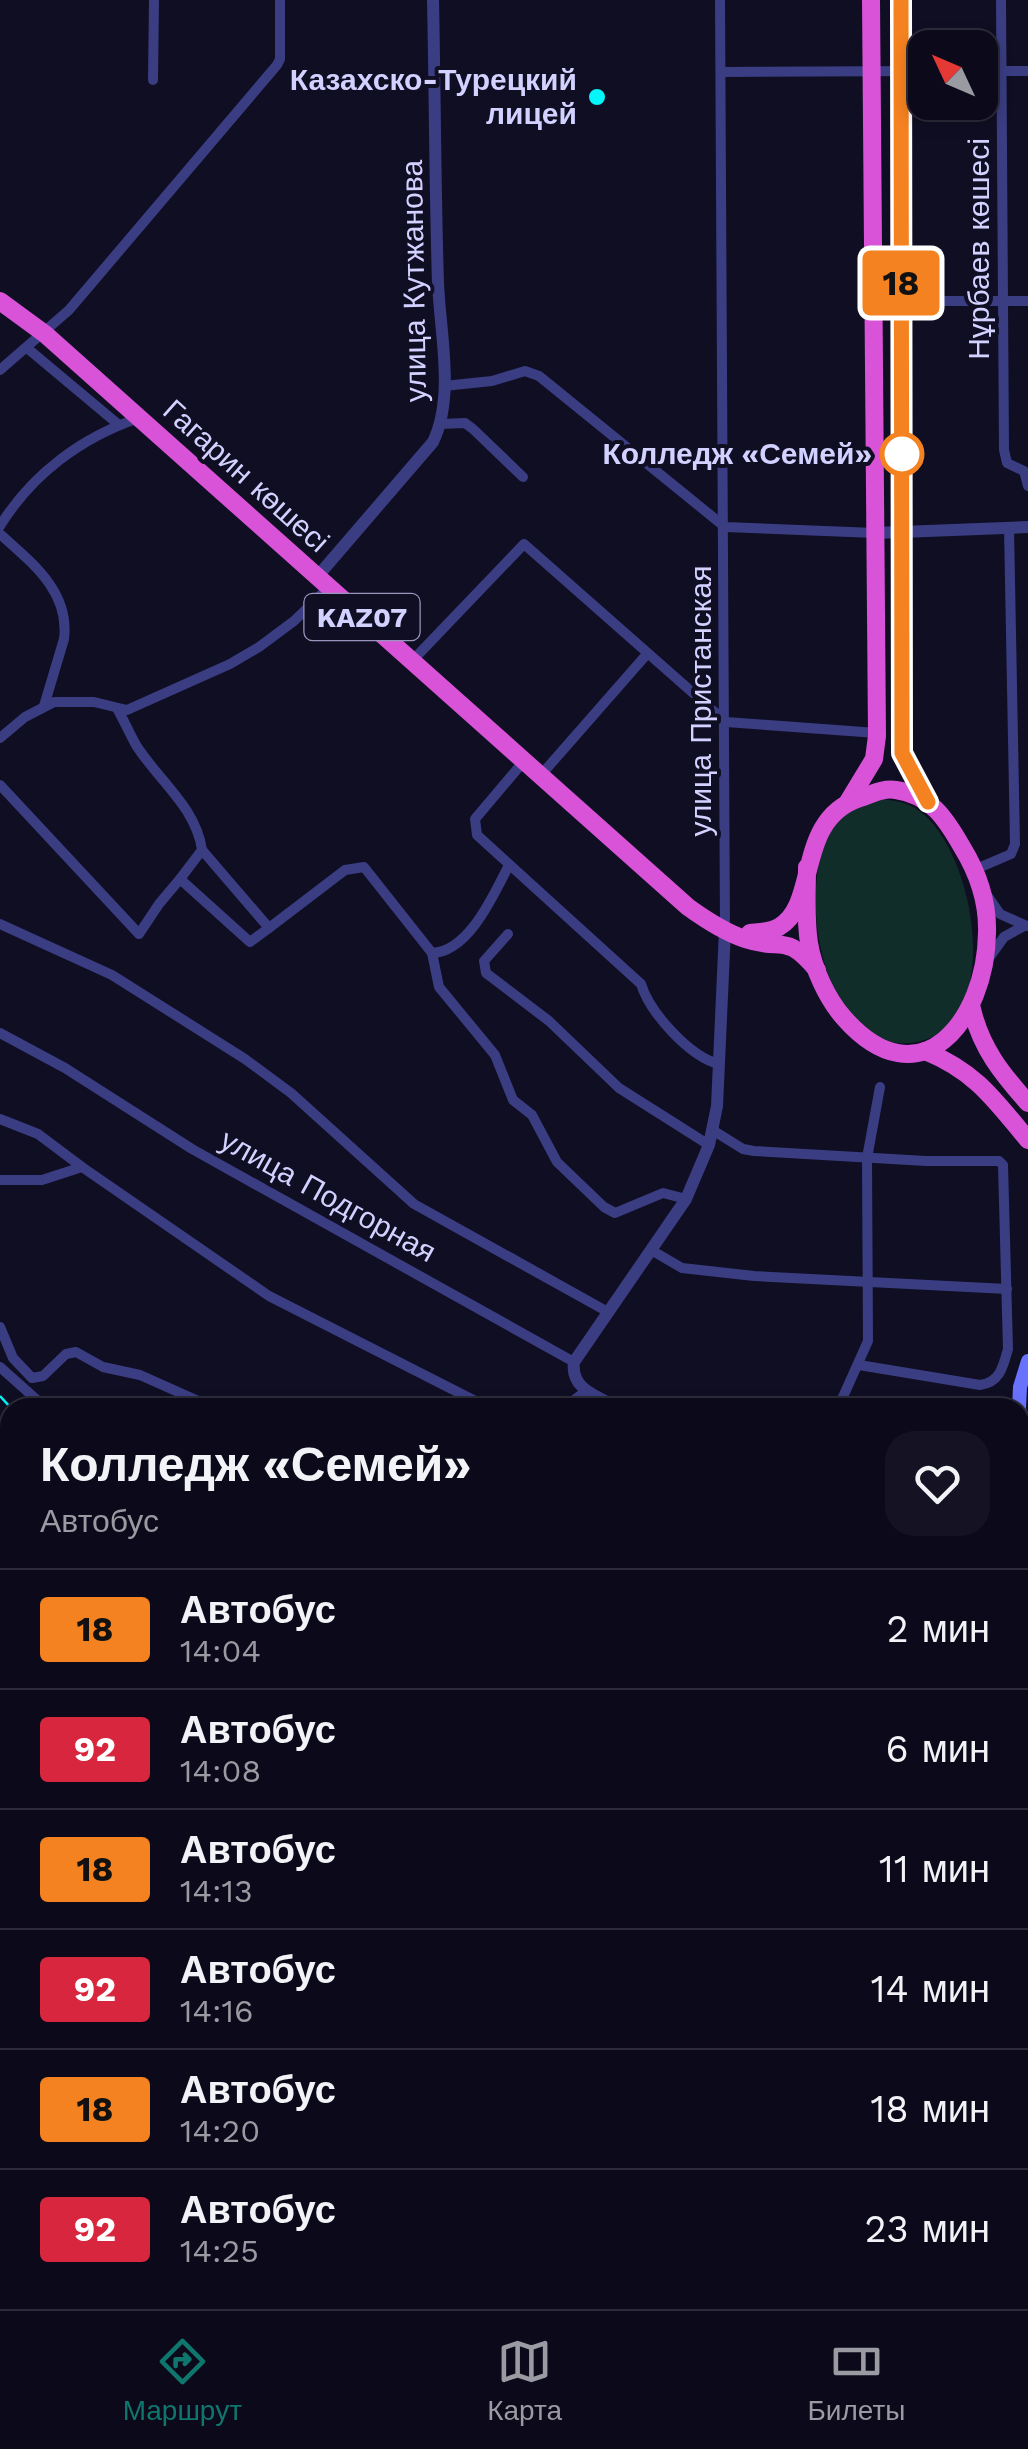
<!DOCTYPE html>
<html lang="ru">
<head>
<meta charset="utf-8">
<style>
	body { margin:0; font-family:"Work Sans",sans-serif; background:#151323; color:#f1f3f6; height:100vh; display:flex; flex-direction:column; font-size:38px; white-space:nowrap }
	* { box-sizing:border-box; margin:0 }
	p { font-size:32px; color:#9a9aa2 }
	.icon { flex:none; width:55px; height:55px; fill:none; stroke:currentColor; stroke-width:2; stroke-linecap:round; stroke-linejoin:round }
	.map { position:relative; flex:1; overflow:hidden }
	.panel { position:absolute; left:0px; top:1398px; width:1030px; height:912px; display:flex; flex-direction:column; background:#0c0a1a; border-radius:30px 30px 0 0; box-shadow:0 5px 15px #0003,0 0 0 2px #2c2b39 }
	.panel>* { flex:none }
	.badge { padding:0 20px; border-radius:8px; font-size:35px; line-height:65px }
	.needle { width:65px; rotate:314deg }
	.controls { position:absolute; left:908px; top:30px; display:grid; gap:20px }
	.controls a { display:grid; place-items:center; width:90px; height:90px; border-radius:20px; background:#0c0a1a; box-shadow:0 5px 15px #0003,0 0 0 2px #2c2b39; font-size:50px }
	.map>.badge { position:absolute; translate:-50% -50%; box-shadow:0 0 0 5px #fff }
	.round { display:grid; place-items:center; flex:none; width:105px; height:105px; border-radius:30px; background:#151323 }
	.headline { display:flex; align-items:center; justify-content:space-between; height:170px; padding:0 40px }
	h1 { font-size:48px; font-weight:700; line-height:75px }
	ul { padding:0; list-style:none }
	li { display:flex; align-items:center; gap:30px; height:120px; padding:0 40px; border-top:2px solid #2c2b39 }
	li div { flex:1 }
	li b { display:block; font-size:38px }
	li em { font-style:normal }
	li .badge { min-width:110px; font-weight:700; text-align:center }
	.tabs { display:flex; justify-content:space-around; align-items:center; height:140px; border-top:2px solid #2c2b39; background:#0c0a1a; font-size:28px; color:#9a9aa2 }
	.tabs a { display:grid; justify-items:center; gap:5px }
	.tabs .active { color:#0f766e }
	.map>svg:first-child { display:block }
	.green { fill:#112d2a }
	.water { fill:#0d2948 }
	.lines { fill:none; stroke-linecap:round; stroke-linejoin:round }
	.minor { stroke:#3a3d82; stroke-width:10 }
	.tertiary { stroke:#3a3d82; stroke-width:12 }
	.secondary { stroke:#6972fd; stroke-width:14 }
	.trunk { stroke:#d853d7; stroke-width:18 }
	.rail { stroke:#03f6f9; stroke-width:2.5; stroke-dasharray:15 12; stroke-linecap:butt }
	.line-casing { stroke:#fff; stroke-width:22 }
	.line { stroke:#f58220; stroke-width:15 }
	.poi-dot { fill:#03f6f9; stroke:#100e23; stroke-width:4 }
	.stop-dot { fill:#fff; stroke:#f58220; stroke-width:5 }
	.labels { text-anchor:middle; stroke-width:8; stroke-linejoin:round; paint-order:stroke }
	.shield { fill:#100e23; stroke:#9896bd; stroke-width:2.5 }
	.shield-label { font-size:28px; font-weight:bold; fill:#d2d1ff }
	.poi-label { font-size:30px; font-weight:bold; fill:#d2d1ff; stroke:#100e23; text-anchor:end }
	.street-label { font-size:30px; fill:#d2d1ff; stroke:#100e23 }
	.stop-label { font-size:30px; font-weight:bold; fill:#d2d1ff; stroke:#100e23; text-anchor:end }
</style>
</head>
<body>
<div class="map">
<svg width="1028" height="2309" viewBox="0 0 1028 2309">
	<rect width="100%" height="100%" fill="#100e23"/>
	<path class="green" d="M882 799C895 801 907 802 918 810 975 849 1005 1020 921 1041 822 1066 787 874 841 817 852 806 867 803 882 799Z"/>
	<g class="water">
		<polygon points="0,1507 7,1516 10,1542 10,2219 0,2216"/>
		<polygon points="1020,2059 1028,2059 1028,2309 140,2309 152,2300 1020,2300"/>
	</g>
	<g class="lines">
		<g class="minor">
			<polyline points="720,0 725,930"/>
			<polyline points="1001,0 1004,450 1007,463 1024,471 1028,486"/>
			<polyline points="980,71 1028,71"/>
			<polyline points="721,72 925,71"/>
			<polyline points="153,80 154,0"/>
			<polyline points="901,301 1028,301"/>
			<polyline points="27,348 119,425"/>
			<polyline points="0,370 69,310 277,65 280,59 280,0"/>
			<polyline points="444,386 492,381 525,371 539,376 725,527 875,533"/>
			<polyline points="441,424 465,423 473,429 523,477"/>
			<path d="M0 526C32 474 82 437 139 418"/>
			<path d="M0 534C31 562 70 591 64 639L44 706"/>
			<polyline points="412,661 524,544 726,722 877,733"/>
			<path d="M118 710C124 721 130 734 136 745 158 780 196 807 202 850L180 879"/>
			<polyline points="0,738 25,717 54,702 94,702 127,710 230,664 259,647 294,621 329,587"/>
			<path d="M524 761 475 819 477 835 641 984C650 1013 690 1057 719 1064"/>
			<polyline points="541,775 647,654"/>
			<polyline points="0,785 139,934 159,904 180,879 250,942 269,928"/>
			<polyline points="202,850 269,928 345,870 364,867 432,953 439,987 495,1055 513,1100 532,1115 557,1162 604,1207 615,1213 663,1193 686,1199"/>
			<polyline points="976,869 1011,854 1015,844 1009,528"/>
			<polyline points="987,895 1000,914 1027,926"/>
			<polyline points="0,924 112,975 245,1059 291,1093 414,1204 608,1312"/>
			<polyline points="508,934 484,961 486,973 549,1021 619,1088 709,1145"/>
			<path d="M432 953C469 952 494 894 509 865"/>
			<polyline points="989,958 1004,937 1024,926"/>
			<polyline points="0,1033 65,1068 192,1149 574,1362"/>
			<polyline points="0,1119 38,1134 82,1167"/>
			<path d="M714 1131 743 1149 754 1151 926 1161H999L1003 1165 1008 1349C1003 1367 1000 1382 980 1385L859 1365"/>
			<polyline points="0,1180 42,1180 82,1167 269,1296 489,1408"/>
			<polyline points="651,1250 682,1268 754,1276 1007,1289"/>
			<polyline points="0,1327 13,1358 32,1378 43,1376 66,1354 76,1352 103,1367 140,1375 214,1408"/>
			<polyline points="0,1367 46,1408"/>
			<polyline points="554,1408 569,1404 586,1391"/>
			<polyline points="838,1408 868,1341 867,1158 880,1087"/>
			<polyline points="1020,1511 1028,1512"/>
			<polyline points="1020,1701 1028,1709"/>
			<polyline points="1020,1779 1028,1780"/>
		</g>
		<g class="tertiary">
			<polyline points="875,533 1028,527"/>
			<path d="M317 577 433 442C455 396 440 333 438 283 435 189 435 94 433 0"/>
			<path d="M619 1408C599 1397 570 1390 574 1362L686 1199 709 1145 717 1106 725 930"/>
			<polyline points="1020,1869 1028,1870"/>
		</g>
		<g class="secondary">
			<polyline points="1019,1408 1020,1387 1028,1361"/>
			<polyline points="1020,1412 1028,1436"/>
		</g>
		<g class="trunk">
			<polyline points="901,0 902,753 928,802"/>
			<path d="M0 301 45 334 688 907C706 920 724 932 745 939 783 952 784 931 817 970"/>
			<polyline points="848,802 874,759 877,736 871,0"/>
			<path d="M750 933C760 932 771 932 779 927 820 903 794 820 860 798 872 794 883 788 896 790 931 795 946 819 962 847 978 873 988 902 987 933 986 1020 920 1104 844 1018 827 999 813 968 809 943 805 918 807 892 807 867"/>
			<path d="M972 1009C981 1048 1002 1074 1028 1103"/>
			<path d="M925 1051C976 1072 994 1099 1028 1140"/>
		</g>
		<polyline class="rail" points="0,1396 11,1408"/>
	</g>
	<g class="lines">
		<defs>
			<polyline id="line" points="901,0 902,753 928,802"/>
		</defs>
		<use href="#line" class="line-casing"/>
		<use href="#line" class="line"/>
	</g>
	<circle class="poi-dot" cx="597" cy="97" r="10"/>
	<circle class="stop-dot" cx="902" cy="454" r="20"/>
	<g class="labels">
		<rect class="shield" x="304.5" y="594" width="115" height="46" rx="8"/>
		<g class="shield-label">
			<text x="362" y="627">KAZ07</text>
		</g>
		<g class="poi-label">
			<text x="577" y="90">Казахско-Турецкий<tspan x="577" dy="34">лицей</tspan></text>
		</g>
		<g class="street-label">
			<text transform="translate(979 249) rotate(-90)" y="10">Нұрбаев көшесі</text>
			<text transform="translate(414 281) rotate(-91)" y="10">улица Кутжанова</text>
			<text transform="translate(246 476) rotate(42)" y="10">Гагарин көшесі</text>
			<text transform="translate(701 701) rotate(-90)" y="10">улица Пристанская</text>
			<text transform="translate(328 1196) rotate(29)" y="10">улица Подгорная</text>
		</g>
		<g class="stop-label">
			<text x="872" y="464">Колледж «Семей»</text>
		</g>
	</g>
</svg>
<div class="controls">
<a><svg class="needle" viewBox="-14 -14 28 28"><path d="M0-13l5 13h-10z" fill="#e53935"/><path d="M0 13l5-13h-10z" fill="#9a9aa2"/></svg></a>
</div>
<b class="badge" style="left:901px;top:283px;background:#f58220;color:#111">18</b>
<section class="panel">
<div class="headline"><div><h1>Колледж «Семей»</h1><p>Автобус</p></div><a class="round"><svg class="icon" aria-label="heart" viewBox="0 0 24 24"><path d="M12 20l-8-8c-3-5 5-10 8-4 3-6 11-1 8 4z"/></svg></a></div>
<ul>
<li><span class="badge" style="background:#f58220;color:#111">18</span><div><b>Автобус</b><p>14:04</p></div><em>2 мин</em></li>
<li><span class="badge" style="background:#d7263d;color:#fff">92</span><div><b>Автобус</b><p>14:08</p></div><em>6 мин</em></li>
<li><span class="badge" style="background:#f58220;color:#111">18</span><div><b>Автобус</b><p>14:13</p></div><em>11 мин</em></li>
<li><span class="badge" style="background:#d7263d;color:#fff">92</span><div><b>Автобус</b><p>14:16</p></div><em>14 мин</em></li>
<li><span class="badge" style="background:#f58220;color:#111">18</span><div><b>Автобус</b><p>14:20</p></div><em>18 мин</em></li>
<li><span class="badge" style="background:#d7263d;color:#fff">92</span><div><b>Автобус</b><p>14:25</p></div><em>23 мин</em></li>
</ul>
</section>
</div>
<nav class="tabs">
<a class="active"><svg class="icon" aria-label="directions" viewBox="0 0 24 24"><path d="M12 3l9 9-9 9-9-9zM9 14v-3h6M13 9l2 2-2 2"/></svg>Маршрут</a>
<a><svg class="icon" aria-label="map" viewBox="0 0 24 24"><path d="M3 6l6-2 6 2 6-2v14l-6 2-6-2-6 2zM9 4v14M15 6v14"/></svg>Карта</a>
<a><svg class="icon" aria-label="tickets" viewBox="0 0 24 24"><path d="M3 7h18v10H3zM15 7v10"/></svg>Билеты</a>
</nav>
</body>
</html>
